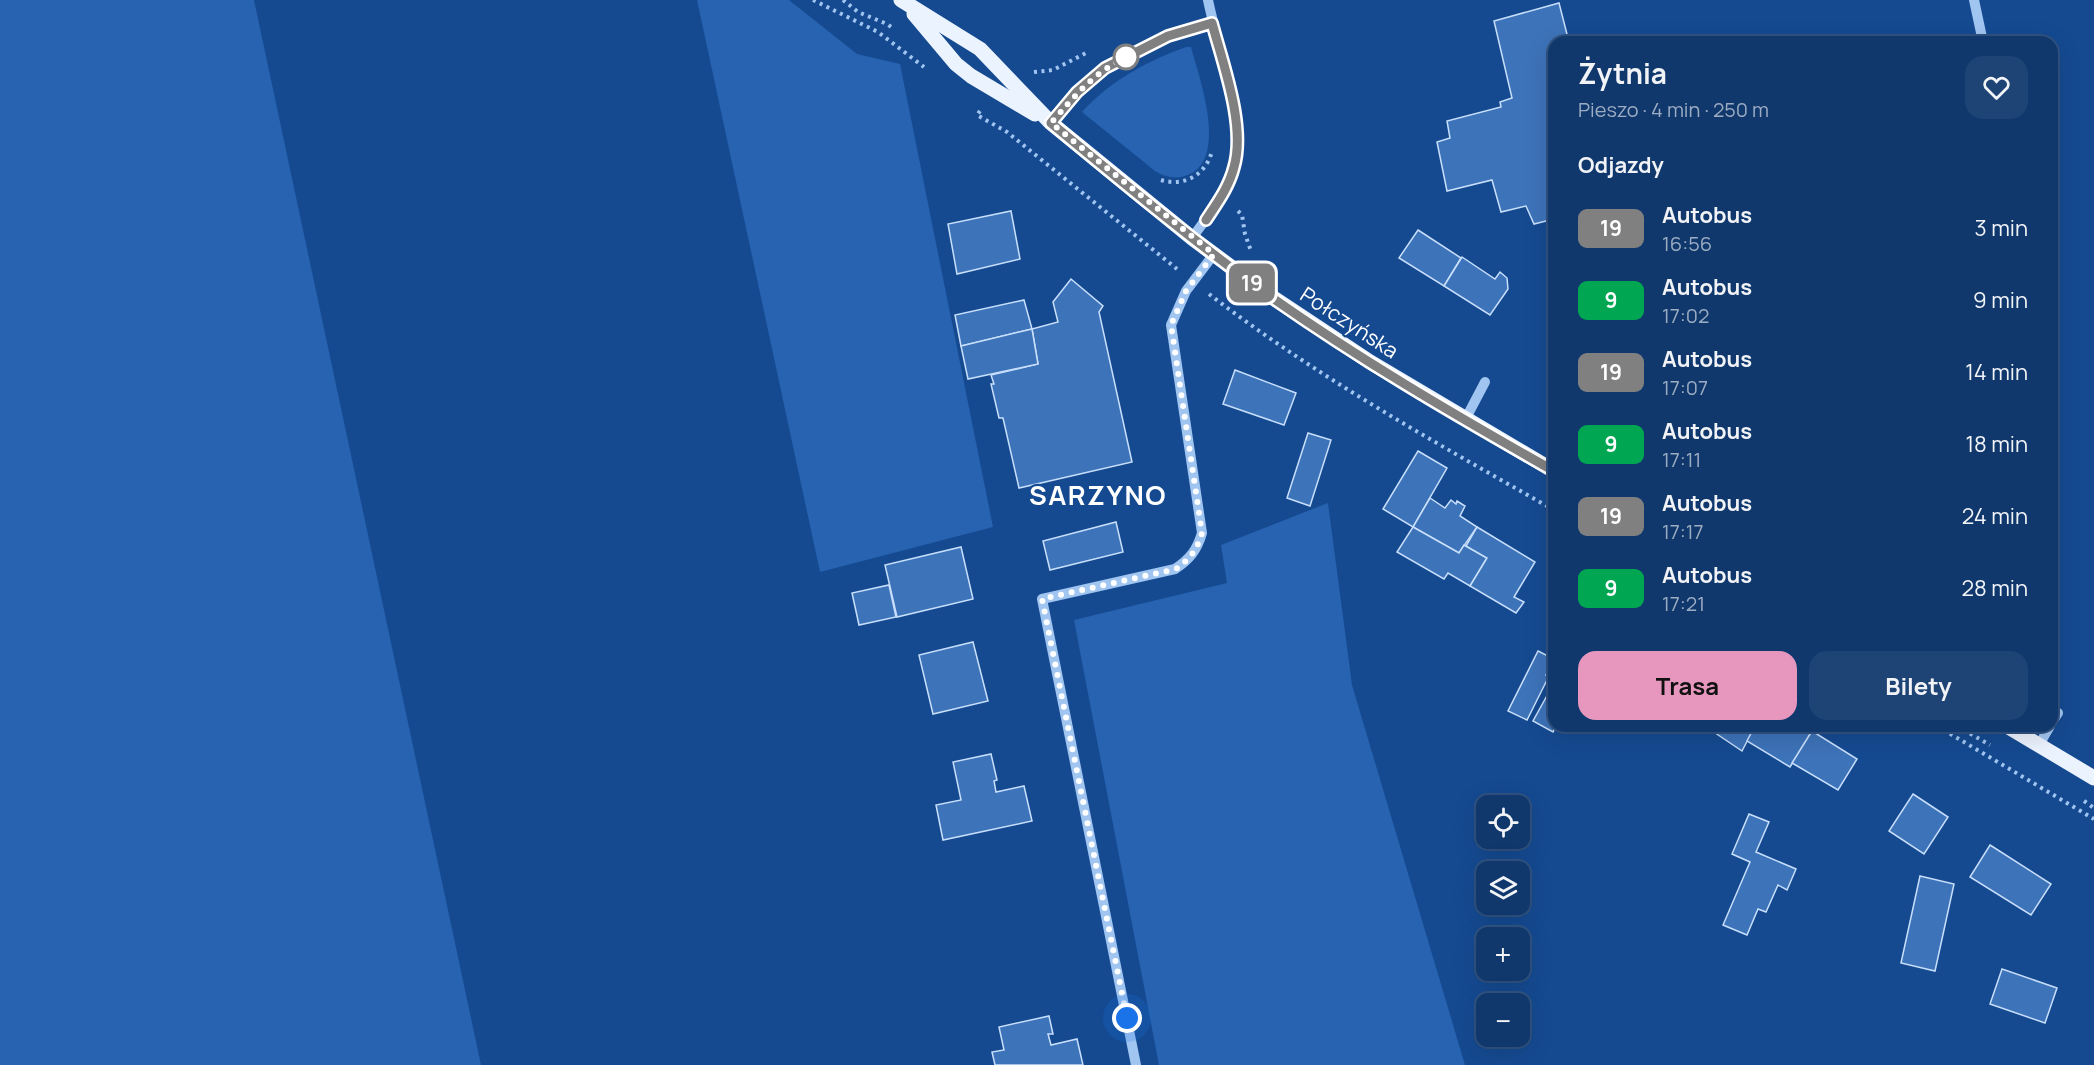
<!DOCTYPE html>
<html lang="pl">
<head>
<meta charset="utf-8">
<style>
	body { margin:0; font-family:Manrope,sans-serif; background:#1e4375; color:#f1f3f6; height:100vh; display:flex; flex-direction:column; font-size:22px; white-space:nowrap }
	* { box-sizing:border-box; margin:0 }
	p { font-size:20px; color:#9cacc2 }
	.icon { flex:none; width:33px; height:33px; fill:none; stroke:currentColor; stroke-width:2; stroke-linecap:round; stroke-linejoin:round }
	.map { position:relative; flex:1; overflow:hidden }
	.side { position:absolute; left:1548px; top:36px; width:510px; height:696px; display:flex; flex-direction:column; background:#10386d; border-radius:18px; box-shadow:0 6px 24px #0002,0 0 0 2px #305280 }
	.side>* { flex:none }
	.badge { padding:0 12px; border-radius:9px; font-size:21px; line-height:39px }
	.tools { position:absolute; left:1476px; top:795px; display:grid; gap:12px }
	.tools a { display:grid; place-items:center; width:54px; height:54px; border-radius:12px; background:#10386d; box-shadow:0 6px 24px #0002,0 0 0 2px #305280; font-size:30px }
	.you { position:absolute; width:30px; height:30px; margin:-15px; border:4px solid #fff; border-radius:50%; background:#1a73e8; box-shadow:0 0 0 9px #1a73e833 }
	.map>.badge { position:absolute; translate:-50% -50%; box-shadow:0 0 0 3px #fff }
	h2 { padding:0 30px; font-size:22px; line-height:54px }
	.round { display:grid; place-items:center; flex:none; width:63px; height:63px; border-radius:18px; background:#1e4375 }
	.head { display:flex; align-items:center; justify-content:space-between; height:102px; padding:0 30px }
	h1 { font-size:28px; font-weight:700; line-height:45px }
	.primary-button { display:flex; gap:12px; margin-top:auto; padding:12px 30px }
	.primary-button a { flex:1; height:69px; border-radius:18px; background:#e797bd; color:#111; font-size:24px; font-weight:700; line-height:69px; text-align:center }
	.primary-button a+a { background:#1e4375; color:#f1f3f6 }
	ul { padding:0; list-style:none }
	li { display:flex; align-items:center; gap:18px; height:72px; padding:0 30px }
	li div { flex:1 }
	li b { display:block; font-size:22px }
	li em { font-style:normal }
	li .badge { min-width:66px; font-weight:700; text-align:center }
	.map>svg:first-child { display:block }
	.green { fill:#2763b0 }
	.building { fill:#3d73b9; stroke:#c8dffc; stroke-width:1.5 }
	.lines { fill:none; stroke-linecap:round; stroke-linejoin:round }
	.path { stroke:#a1c5f1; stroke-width:4; stroke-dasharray:3 4.5; stroke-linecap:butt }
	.minor { stroke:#a1c5f1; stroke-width:10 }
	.major { stroke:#ebf3ff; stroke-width:15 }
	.line-casing { stroke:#fff; stroke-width:14 }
	.line { stroke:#808080; stroke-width:9 }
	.walk { stroke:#fff; stroke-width:6; stroke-dasharray:0 10.8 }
	.stop-dot { fill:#fff; stroke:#808080; stroke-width:3 }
	.labels { text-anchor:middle; stroke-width:4.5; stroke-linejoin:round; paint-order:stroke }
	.street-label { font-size:21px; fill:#fff; stroke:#154a91 }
	.district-label { font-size:27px; font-weight:bold; letter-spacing:1.5px; fill:#fff; stroke:#154a91 }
</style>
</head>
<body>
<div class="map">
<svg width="2094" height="1065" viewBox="0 0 2094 1065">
	<rect width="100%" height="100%" fill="#154a91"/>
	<g class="green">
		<polygon points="0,0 254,0 481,1065 0,1065"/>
		<polygon points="697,0 789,0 857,54 900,64 993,527 820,572"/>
		<path d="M1186 47H1191C1199 77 1228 156 1190 174 1178 180 1166 178 1155 171L1082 112C1110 81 1147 61 1186 47Z"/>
		<polygon points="1328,503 1352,685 1465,1065 1159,1065 1074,620 1227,583 1221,545"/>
	</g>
	<g class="building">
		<polygon points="1559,3 1569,42 1554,42 1554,219 1534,224 1526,206 1501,212 1492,180 1447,191 1437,142 1450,138 1447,121 1501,107 1500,102 1512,98 1494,21"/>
		<polygon points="1011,211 1020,259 957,274 948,224"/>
		<polygon points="1418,230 1461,258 1444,286 1399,258"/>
		<polygon points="1462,257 1495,279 1500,272 1507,278 1508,289 1490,315 1444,286"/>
		<polygon points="1071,279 1103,306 1099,312 1132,462 1019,488 1003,418 999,418 991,384 994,384 991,375 1038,364 1032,329 1058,322 1053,302"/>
		<polygon points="1024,300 1032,329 961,346 955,315"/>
		<polygon points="1032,329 1038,364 968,379 961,346"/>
		<polygon points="1235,370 1296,393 1284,425 1223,404"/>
		<polygon points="1308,433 1331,440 1310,506 1287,498"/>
		<polygon points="1418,451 1447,468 1413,527 1383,509"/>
		<polygon points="1430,498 1445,508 1451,500 1456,504 1457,501 1465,506 1460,516 1477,527 1459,553 1413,527"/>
		<polygon points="1116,522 1123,552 1050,570 1043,541"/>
		<polygon points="1413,527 1459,553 1464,545 1487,558 1470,586 1448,573 1444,579 1397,552"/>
		<polygon points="1477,527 1535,562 1514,597 1524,602 1516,613 1470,586 1487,558 1466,546"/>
		<polygon points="961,547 973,599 897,617 885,565"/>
		<polygon points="889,585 896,617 859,625 852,593"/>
		<polygon points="973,642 988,701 933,714 919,655"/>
		<polygon points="1538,651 1554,659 1546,675 1549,676 1527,720 1508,711"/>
		<polygon points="1554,683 1554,726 1556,726 1553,732 1533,721"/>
		<polygon points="1705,726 1755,726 1742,751"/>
		<polygon points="1755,726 1804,726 1812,731 1790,767 1747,741"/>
		<polygon points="1812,731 1857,759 1838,790 1792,763"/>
		<polygon points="991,754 997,780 994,781 996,792 1024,786 1032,821 943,840 936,805 961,800 953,762"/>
		<polygon points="1913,794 1948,817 1924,854 1889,831"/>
		<polygon points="1749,814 1769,822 1756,852 1796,869 1787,890 1778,885 1766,912 1758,909 1747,935 1723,925 1750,862 1732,854"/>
		<polygon points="1990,845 2051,884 2031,915 1970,877"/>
		<polygon points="1920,876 1954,884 1935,971 1901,963"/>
		<polygon points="2002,969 2057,988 2045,1023 1990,1004"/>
		<polygon points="1049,1016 1053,1034 1048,1034 1051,1045 1077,1039 1083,1065 995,1065 992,1052 1004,1050 999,1027"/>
	</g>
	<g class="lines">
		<g class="path">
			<polyline points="813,0 878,32 924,67"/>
			<polyline points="843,0 858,12 887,24 894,29"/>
			<polyline points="1034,72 1053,70 1086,53"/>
			<polyline points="980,111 977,115 1007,132 1177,269"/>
			<path d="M1161 180C1184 187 1206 175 1212 151"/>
			<polyline points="1238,211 1242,215 1245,234 1251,251"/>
			<path d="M1209 294C1317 377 1436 443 1554 510"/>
			<polyline points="1937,726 2094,819"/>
			<polyline points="1957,726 1990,745"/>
			<polyline points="2084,801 2094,808"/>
		</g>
		<g class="minor">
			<polyline points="1974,0 1983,42"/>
			<polyline points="1051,123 1077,92 1105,68 1168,36 1212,23"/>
			<path d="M1192 238C1208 216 1227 193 1234 167 1246 125 1217 45 1208 0"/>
			<polyline points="1465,420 1485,382"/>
			<polyline points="2052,722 2058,713"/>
			<polyline points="2039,745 2050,726"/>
			<path d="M1136 1065 1042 599 1175 569C1190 559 1197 550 1202 533L1171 325 1186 291 1214 254"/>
		</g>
		<g class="major">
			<polyline points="901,0 980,49 1051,123 1192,238 1266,293 1370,362 1554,471"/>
			<polyline points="914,14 956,64 971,76 1035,114"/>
			<polyline points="2007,726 2094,778"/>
		</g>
	</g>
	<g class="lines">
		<defs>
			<path id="line" d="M1206 220C1217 203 1229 187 1234 167 1246 126 1223 64 1212 23L1168 36 1105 68 1077 92 1051 123C1121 181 1191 239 1264 292 1357 358 1455 415 1554 471"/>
		</defs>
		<use href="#line" class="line-casing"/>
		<use href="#line" class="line"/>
		<path class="walk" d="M1126 57C1092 74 1075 96 1051 123L1214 254 1186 291 1171 325 1202 533C1197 550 1190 559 1176 569L1042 599 1127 1018"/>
	</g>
	<circle class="stop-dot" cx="1126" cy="57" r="12"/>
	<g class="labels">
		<g class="street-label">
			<text transform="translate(1349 323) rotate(33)" y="7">Połczyńska</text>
		</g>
		<g class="district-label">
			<text x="1098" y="505">SARZYNO</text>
		</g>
	</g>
</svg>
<div class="tools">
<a><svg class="icon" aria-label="locate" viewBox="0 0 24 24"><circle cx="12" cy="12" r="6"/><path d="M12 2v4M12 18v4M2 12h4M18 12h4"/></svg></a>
<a><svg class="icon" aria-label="layers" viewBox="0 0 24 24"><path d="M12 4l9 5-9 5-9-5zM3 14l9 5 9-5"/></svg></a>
<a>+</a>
<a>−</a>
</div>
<div class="you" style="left:1127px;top:1018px"></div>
<b class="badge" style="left:1252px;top:283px;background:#808080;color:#fff">19</b>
<section class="side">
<div class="head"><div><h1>Żytnia</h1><p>Pieszo · 4 min · 250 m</p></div><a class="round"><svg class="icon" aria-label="heart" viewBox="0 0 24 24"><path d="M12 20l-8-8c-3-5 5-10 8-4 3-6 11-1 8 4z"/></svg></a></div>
<h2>Odjazdy</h2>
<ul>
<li><span class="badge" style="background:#808080;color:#fff">19</span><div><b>Autobus</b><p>16:56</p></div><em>3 min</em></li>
<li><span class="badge" style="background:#00a651;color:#fff">9</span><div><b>Autobus</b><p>17:02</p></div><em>9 min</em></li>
<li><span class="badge" style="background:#808080;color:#fff">19</span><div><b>Autobus</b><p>17:07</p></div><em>14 min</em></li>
<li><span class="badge" style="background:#00a651;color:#fff">9</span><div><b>Autobus</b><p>17:11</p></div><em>18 min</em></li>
<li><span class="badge" style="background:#808080;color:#fff">19</span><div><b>Autobus</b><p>17:17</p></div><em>24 min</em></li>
<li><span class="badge" style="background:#00a651;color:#fff">9</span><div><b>Autobus</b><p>17:21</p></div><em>28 min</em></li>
</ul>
<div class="primary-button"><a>Trasa</a><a>Bilety</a></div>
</section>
</div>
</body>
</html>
